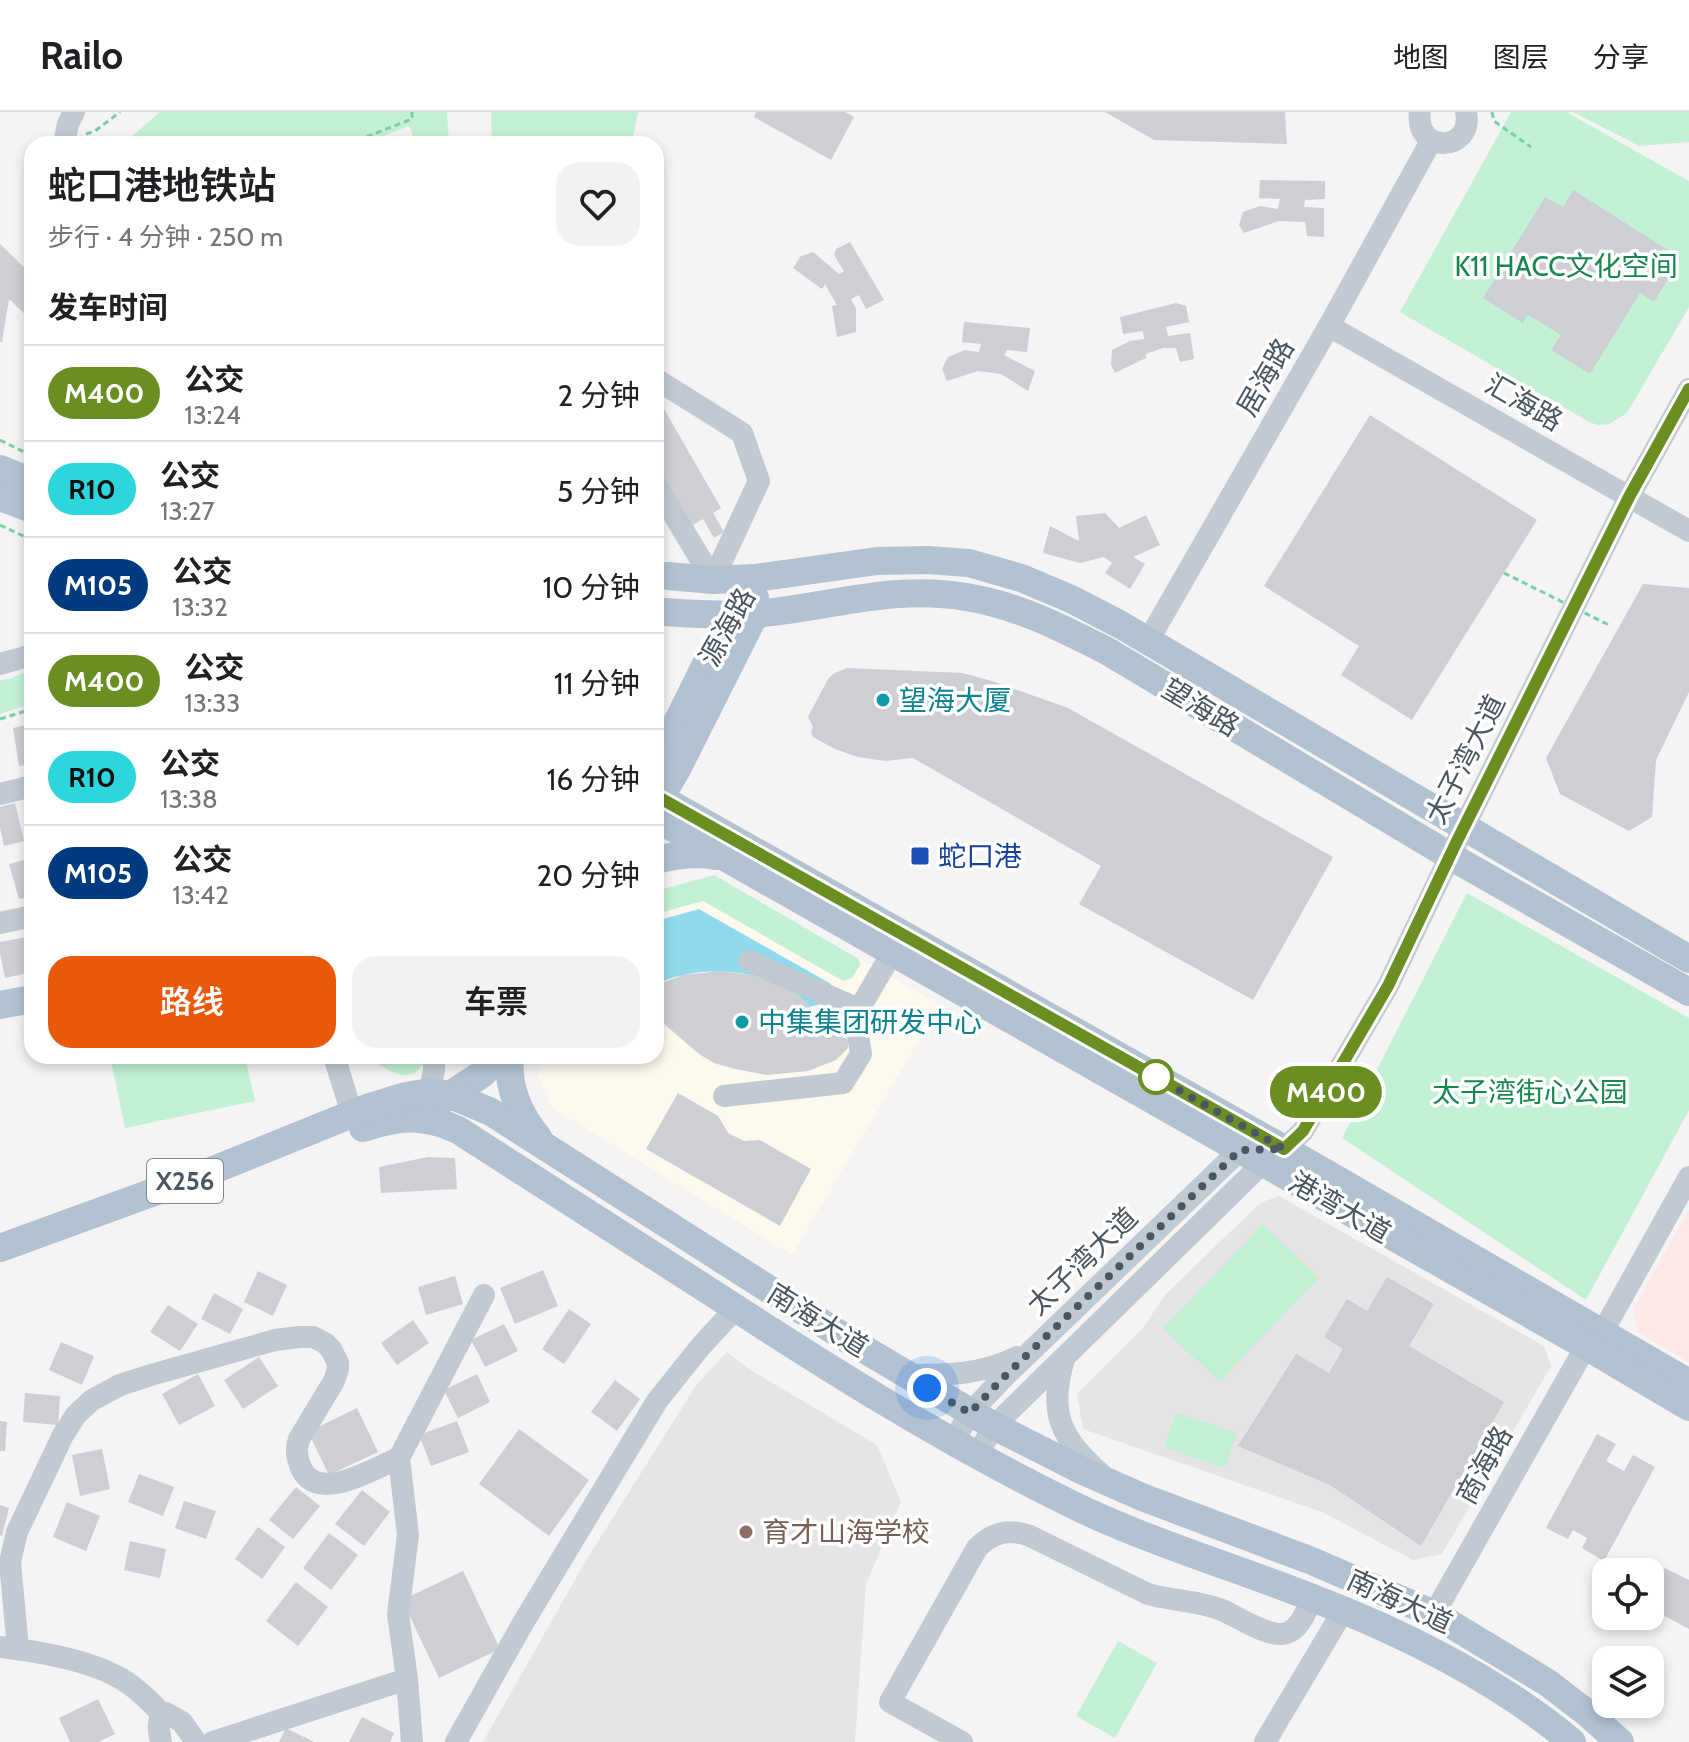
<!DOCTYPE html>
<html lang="zh">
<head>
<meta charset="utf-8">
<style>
	body { margin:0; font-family:Cabin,"Noto Sans SC",sans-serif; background:#f2f2f2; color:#202124; height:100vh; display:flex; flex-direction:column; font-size:30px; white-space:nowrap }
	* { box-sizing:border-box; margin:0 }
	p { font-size:26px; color:#757577 }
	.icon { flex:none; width:44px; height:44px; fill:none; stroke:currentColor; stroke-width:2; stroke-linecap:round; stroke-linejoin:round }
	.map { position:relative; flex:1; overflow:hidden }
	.drawer { position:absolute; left:24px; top:24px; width:640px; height:928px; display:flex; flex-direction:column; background:#fff; border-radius:24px; box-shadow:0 4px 12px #0003 }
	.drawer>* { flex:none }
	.badge { padding:0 16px; border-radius:26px; font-size:28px; line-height:52px }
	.controls { position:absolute; left:1592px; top:1446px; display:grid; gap:16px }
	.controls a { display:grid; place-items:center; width:72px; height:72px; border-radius:16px; background:#fff; box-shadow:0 4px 12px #0003; font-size:40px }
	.you { position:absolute; width:40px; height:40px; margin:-20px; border:6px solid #fff; border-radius:50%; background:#1a73e8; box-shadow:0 0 0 12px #1a73e833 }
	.map>.badge { position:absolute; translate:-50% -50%; box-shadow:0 0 0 4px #fff }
	h2 { padding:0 24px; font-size:30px; line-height:72px }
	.round { display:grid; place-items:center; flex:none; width:84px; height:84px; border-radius:24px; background:#f2f2f2 }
	.overview { display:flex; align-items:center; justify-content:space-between; height:136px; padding:0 24px }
	h1 { font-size:38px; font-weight:600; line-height:60px }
	.action { display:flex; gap:16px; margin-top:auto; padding:16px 24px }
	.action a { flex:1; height:92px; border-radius:24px; background:#ea580c; color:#fff; font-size:32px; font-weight:600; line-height:92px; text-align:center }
	.action a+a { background:#f2f2f2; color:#202124 }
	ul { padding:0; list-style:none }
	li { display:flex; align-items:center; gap:24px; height:96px; padding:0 24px; border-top:2px solid #e0e0e0 }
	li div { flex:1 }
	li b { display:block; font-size:30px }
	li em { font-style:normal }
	li .badge { min-width:88px; font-weight:700; text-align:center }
	header { display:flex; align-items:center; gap:48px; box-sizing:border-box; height:112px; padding:0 40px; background:#fff; border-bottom:2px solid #e0e0e0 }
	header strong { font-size:38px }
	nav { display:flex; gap:44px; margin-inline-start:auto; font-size:28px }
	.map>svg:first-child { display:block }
	.commercial { fill:#fdf9ef }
	.education { fill:#e6e4e5 }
	.medical { fill:#fce8e6 }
	.green { fill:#c3f1d5 }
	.water { fill:#90daee }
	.building { fill:#cdcfd5 }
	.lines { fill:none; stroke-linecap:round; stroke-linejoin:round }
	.path { stroke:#7ad0a6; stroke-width:3; stroke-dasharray:6 4; stroke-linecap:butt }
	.minor { stroke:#c1cad2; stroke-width:22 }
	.major { stroke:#b3c2d1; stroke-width:28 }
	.path-bridge { stroke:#7ad0a6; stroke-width:3; stroke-dasharray:6 4; stroke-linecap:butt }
	.line-casing { stroke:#fff; stroke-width:18 }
	.line { stroke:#6b8e23; stroke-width:12 }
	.walk { stroke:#4a5661; stroke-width:8; stroke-dasharray:0 14.4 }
	.culture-dot { fill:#0f9aa8; stroke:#fff; stroke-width:3 }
	.transit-dot { fill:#1a4fb4; stroke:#fff; stroke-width:3 }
	.stop-dot { fill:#fff; stroke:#6b8e23; stroke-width:4 }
	.education-dot { fill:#8d6e63; stroke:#fff; stroke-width:3 }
	.labels { text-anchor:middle; stroke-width:7; stroke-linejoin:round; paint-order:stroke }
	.shield { fill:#fff; stroke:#808990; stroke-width:2 }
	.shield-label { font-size:26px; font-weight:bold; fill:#4a5661 }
	.park-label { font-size:28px; fill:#17864f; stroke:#fff }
	.street-label { font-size:28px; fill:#4a5661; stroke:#fff }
	.culture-label { font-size:28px; fill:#0d838f; stroke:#fff; text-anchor:start }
	.transit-label { font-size:28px; fill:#164399; stroke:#fff; text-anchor:start }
	.education-label { font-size:28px; fill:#785e54; stroke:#fff; text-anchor:start }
</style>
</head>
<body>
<header>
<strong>Railo</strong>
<nav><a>地图</a><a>图层</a><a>分享</a></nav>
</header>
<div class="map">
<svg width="1689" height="1630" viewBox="0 0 1689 1630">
	<rect width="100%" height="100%" fill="#f5f3f3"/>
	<polygon class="commercial" points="714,763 940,893 792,1143 551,995 538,963 544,944 656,944 656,779"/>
	<g class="education">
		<polygon points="1279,1084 1544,1234 1551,1254 1442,1442 1413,1448 1322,1400 1083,1317 1077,1282 1143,1216 1165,1183 1260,1091"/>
		<polygon points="727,1240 749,1257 877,1333 901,1390 866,1472 855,1630 483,1630 585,1450 697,1272"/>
	</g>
	<polygon class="medical" points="1689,1098 1689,1250 1638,1220 1633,1198"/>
	<g class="green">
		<polygon points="160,0 447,0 449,32 416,32 409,14 363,32 123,32"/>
		<polygon points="491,0 638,0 632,32 492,32"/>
		<polygon points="1511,0 1566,0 1689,69 1689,195 1627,301 1609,312 1598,313 1589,310 1400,200"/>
		<polygon points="1573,0 1689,0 1689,30 1639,34"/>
		<polygon points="32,557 32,591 0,602 0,568 9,567"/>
		<polygon points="714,763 859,847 860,853 852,866 843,869 703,789 656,802 656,779"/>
		<polygon points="1467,781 1689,906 1689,998 1586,1188 1342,1026"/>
		<polygon points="110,944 245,944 255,989 125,1016"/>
		<path d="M370 944H426C417 976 386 962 370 944Z"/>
		<polygon points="1263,1112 1319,1166 1219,1270 1163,1216"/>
		<polygon points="1176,1301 1237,1321 1225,1356 1164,1335"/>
		<polygon points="1118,1529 1157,1551 1115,1626 1076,1604"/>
	</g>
	<path class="water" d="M699 797 831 872 822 892 809 895C780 856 696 850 656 873V809Z"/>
	<g class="building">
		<polygon points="756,0 845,0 854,5 831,48 754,5"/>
		<polygon points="1105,0 1285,0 1287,32 1154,28"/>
		<polygon points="1260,68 1325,69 1325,87 1305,88 1304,95 1324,96 1324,125 1307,124 1305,110 1279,109 1244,121 1239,113 1243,100 1260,94 1278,97 1280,87 1259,86"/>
		<polygon points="1573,78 1681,146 1654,190 1640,181 1590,262 1551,238 1561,223 1528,203 1523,211 1483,186 1545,85 1563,95"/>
		<polygon points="850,130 884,188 866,197 859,183 851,187 856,197 856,220 837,225 832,194 837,193 825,172 822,177 793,156 801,144 813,140 839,162 844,159 834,143 836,137"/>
		<polygon points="0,132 32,163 32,209 9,187 2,230 0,230"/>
		<polygon points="1176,191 1186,194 1189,210 1166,215 1168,224 1190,221 1194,247 1180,250 1176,236 1163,236 1146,242 1146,246 1115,261 1111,253 1112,238 1130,229 1144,227 1143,219 1123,222 1120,205"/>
		<polygon points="964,210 1030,216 1027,240 1007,238 1004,243 1035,259 1028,279 1001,262 978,259 947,269 942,257 948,245 965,238 979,240 981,232 962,230"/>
		<polygon points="656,283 721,396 713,401 724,420 714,426 703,407 688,416 656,359"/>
		<polygon points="1370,303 1537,408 1412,608 1341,563 1359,534 1264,474"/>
		<polygon points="1105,401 1119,416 1146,403 1160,433 1133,445 1145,452 1130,477 1105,461 1112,451 1104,445 1080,451 1043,441 1050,414 1079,429 1076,404"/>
		<polygon points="1643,472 1689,476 1689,580 1656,648 1652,705 1629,719 1560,682 1546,646"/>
		<polygon points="847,556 963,561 995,570 1068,596 1333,745 1253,888 1079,792 1101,754 913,646 885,649 858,645 835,637 813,625 811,620 813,615 808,605 828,567 833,562"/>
		<polygon points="32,612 32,652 19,654 13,616"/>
		<polygon points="15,691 24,729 4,734 0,716 0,695"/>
		<polygon points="31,746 32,784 19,787 9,752"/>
		<polygon points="32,824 32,860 5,866 0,841 0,830"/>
		<polygon points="721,859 758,864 792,879 806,890 818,908 845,923 848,929 848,936 836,948 808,959 767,963 735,957 714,951 699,942 656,905 656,873 683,863"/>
		<polygon points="678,981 718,1004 728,1021 744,1029 760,1028 811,1057 780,1114 646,1037"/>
		<polygon points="428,1045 455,1046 457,1077 381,1081 379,1055"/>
		<polygon points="543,1158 558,1194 515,1212 500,1176"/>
		<polygon points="258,1159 287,1173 273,1204 244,1190"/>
		<polygon points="455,1164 463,1192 426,1203 418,1175"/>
		<polygon points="1387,1165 1434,1192 1409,1234 1504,1290 1421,1434 1330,1373 1238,1334 1296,1242 1329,1261 1343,1237 1324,1225 1347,1187 1367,1199"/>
		<polygon points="214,1181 243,1197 230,1222 201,1207"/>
		<polygon points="168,1193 198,1212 180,1239 150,1220"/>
		<polygon points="569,1197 591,1212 564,1252 542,1237"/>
		<polygon points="413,1208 429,1231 397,1253 381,1231"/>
		<polygon points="504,1212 518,1239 485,1255 471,1228"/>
		<polygon points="61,1230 94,1244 82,1273 49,1258"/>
		<polygon points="259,1245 278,1274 243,1297 224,1268"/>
		<polygon points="198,1262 215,1294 179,1313 162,1282"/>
		<polygon points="477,1262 490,1290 458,1306 444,1278"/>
		<polygon points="615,1268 640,1287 617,1319 591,1300"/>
		<polygon points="25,1281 60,1284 58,1313 23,1310"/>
		<polygon points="357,1296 378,1340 329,1363 308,1320"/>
		<polygon points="0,1309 7,1310 5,1339 0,1339"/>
		<polygon points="457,1309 469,1340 431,1354 419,1323"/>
		<polygon points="519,1317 589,1368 549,1424 479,1372"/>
		<polygon points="1597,1322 1616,1332 1606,1349 1624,1359 1633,1343 1655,1355 1604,1449 1582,1436 1587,1426 1573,1418 1568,1427 1546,1416"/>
		<polygon points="102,1337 110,1377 80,1384 72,1343"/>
		<polygon points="139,1362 174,1375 163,1404 128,1390"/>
		<polygon points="296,1375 320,1394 293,1427 269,1408"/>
		<polygon points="362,1378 390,1400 364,1434 335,1412"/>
		<polygon points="184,1389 216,1399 206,1427 175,1416"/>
		<polygon points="67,1390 100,1404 86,1439 53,1425"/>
		<polygon points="0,1393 9,1396 2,1424 0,1423"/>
		<polygon points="258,1415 285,1435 262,1467 235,1447"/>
		<polygon points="329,1421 358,1443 331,1478 303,1456"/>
		<polygon points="130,1429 166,1437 160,1466 124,1458"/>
		<polygon points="1665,1456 1689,1468 1689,1517 1650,1496 1650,1485"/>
		<polygon points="463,1459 500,1537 439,1566 402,1488"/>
		<polygon points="296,1470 328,1495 298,1534 266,1509"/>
		<polygon points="98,1587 115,1622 98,1630 70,1630 59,1606"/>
		<polygon points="362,1605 394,1621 390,1630 349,1630"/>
		<polygon points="286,1616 314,1630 279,1630"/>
	</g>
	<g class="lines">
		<g class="path">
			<polyline points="1492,0 1494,9 1531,35"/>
			<polyline points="86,22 95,19 120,0"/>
			<polyline points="348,32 412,7 412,0"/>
			<polyline points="0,328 32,344"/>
			<polyline points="0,413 32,428"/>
			<polyline points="0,607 32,597"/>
		</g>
		<g class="minor">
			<path d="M1420 0C1414 42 1474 41 1466 0"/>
			<polyline points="64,32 68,12 74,0"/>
			<polyline points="1329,214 1689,419"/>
			<polyline points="659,269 742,321 759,369 713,468"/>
			<polyline points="656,373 713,468"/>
			<polyline points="1148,529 1329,214 1431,29"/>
			<polyline points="0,552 32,543"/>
			<polyline points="0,682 32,674"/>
			<polyline points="0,811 32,804"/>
			<polyline points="749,849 859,897"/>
			<polyline points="334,944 352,1002 363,1012"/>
			<polyline points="430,980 434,957 434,944"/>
			<polyline points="724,984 843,971 861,942 855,904 892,841"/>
			<polyline points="1602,1221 1689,1065"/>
			<path d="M1064 1247C1048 1302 1060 1325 1102 1363"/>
			<path d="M907 1263C945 1263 982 1263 1017 1245"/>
			<polyline points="953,1330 970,1301 1002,1267 1240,1038 1255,1038"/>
			<polyline points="977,1343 994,1314 1263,1051 1284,1037 1303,1019 1388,874 1464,715 1629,385 1689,277"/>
			<polyline points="1434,1502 1586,1234"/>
			<path d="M0 1535C35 1539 87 1548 118 1565 135 1574 149 1588 162 1602"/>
			<path d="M18 1537 10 1450 17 1420 63 1323 76 1303 92 1288 120 1273 151 1263 275 1228 299 1225H313L325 1231 331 1237 338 1251V1257L334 1269 299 1327C295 1338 297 1348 302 1358 320 1391 374 1356 399 1346"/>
			<path d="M161 1630C159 1620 157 1611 162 1602L166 1601 182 1610 196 1630"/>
			<polyline points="213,1630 407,1567"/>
			<polyline points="412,1630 407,1567 398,1502 408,1423 399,1346 484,1183"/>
			<polyline points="456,1630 523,1511 657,1289 701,1234 736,1196"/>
			<path d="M962 1630 890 1590 977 1436C993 1420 1009 1416 1030 1424L1148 1482C1172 1489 1198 1488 1222 1498 1238 1505 1270 1527 1287 1521 1301 1516 1306 1498 1313 1486"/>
			<polyline points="1265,1630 1343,1499"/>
		</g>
		<g class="major">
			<polyline points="0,357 32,370"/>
			<polyline points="0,385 32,397"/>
			<polyline points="668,464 713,468 755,466 877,449 928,448 969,451 1021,466 1071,487 1121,513 1689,847"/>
			<path d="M664 500C694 502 725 504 755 502 827 496 893 472 966 485 1017 493 1062 516 1107 539L1450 744 1689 880"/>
			<polyline points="656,653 731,502 739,490"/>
			<polyline points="660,686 1284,1037 1689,1271"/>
			<polyline points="656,693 677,657 755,502 755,486"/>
			<polyline points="656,706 1586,1234 1689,1295"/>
			<path d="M656 748C676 743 695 740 716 744"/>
			<polyline points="0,893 32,887"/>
			<path d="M510 944C507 976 519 1002 539 1027"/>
			<polyline points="441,989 482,962 500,944"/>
			<path d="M363 1016C399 1004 423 1002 458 1018 544 1073 630 1129 717 1184 828 1256 940 1327 1059 1386 1139 1427 1226 1452 1310 1485 1400 1519 1498 1568 1572 1630"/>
			<polyline points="0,1136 206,1061 367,996 406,984 430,980 451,983 491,1000 847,1227 994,1314 1083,1359 1142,1385 1312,1449 1434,1502 1548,1571 1587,1601 1620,1630"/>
		</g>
		<polyline class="path-bridge" points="1504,461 1609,513"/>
	</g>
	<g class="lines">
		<defs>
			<polyline id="line" points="656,688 660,686 1284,1037 1303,1019 1388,874 1457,729 1629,385 1689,277"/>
		</defs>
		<use href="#line" class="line-casing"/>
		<use href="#line" class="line"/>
		<polyline class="walk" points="927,1276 970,1301 1002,1267 1240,1038 1284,1037 1148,961 1156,965"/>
	</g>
	<g class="culture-dot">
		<circle cx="883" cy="588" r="8"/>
		<circle cx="742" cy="910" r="8"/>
	</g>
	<rect class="transit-dot" x="910" y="734" width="20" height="20" rx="4"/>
	<circle class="stop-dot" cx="1156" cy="965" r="16"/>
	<circle class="education-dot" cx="746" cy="1420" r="8"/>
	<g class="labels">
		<rect class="shield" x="147" y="1047" width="76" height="44" rx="6"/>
		<g class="shield-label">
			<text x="185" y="1078">X256</text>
		</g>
		<g class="park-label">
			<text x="1566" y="164">K11 HACC文化空间</text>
			<text x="1530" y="990">太子湾街心公园</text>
		</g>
		<g class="street-label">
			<text transform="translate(1265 265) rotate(-60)" y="10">居海路</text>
			<text transform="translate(1524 290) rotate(30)" y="10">汇海路</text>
			<text transform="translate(727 515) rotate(-61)" y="10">源海路</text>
			<text transform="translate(1201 595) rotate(31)" y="10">望海路</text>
			<text transform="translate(1465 647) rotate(-63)" y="10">太子湾大道</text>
			<text transform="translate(1340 1095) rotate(30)" y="10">港湾大道</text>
			<text transform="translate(1082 1149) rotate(-44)" y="10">太子湾大道</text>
			<text transform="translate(818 1208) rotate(32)" y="10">南海大道</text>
			<text transform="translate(1484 1353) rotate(-61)" y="10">商海路</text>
			<text transform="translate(1400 1489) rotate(25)" y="10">南海大道</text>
		</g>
		<g class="culture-label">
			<text x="899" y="598">望海大厦</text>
			<text x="758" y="920">中集集团研发中心</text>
		</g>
		<g class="transit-label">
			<text x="938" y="754">蛇口港</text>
		</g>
		<g class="education-label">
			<text x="762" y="1430">育才山海学校</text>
		</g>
	</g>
</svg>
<div class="controls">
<a><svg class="icon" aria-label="locate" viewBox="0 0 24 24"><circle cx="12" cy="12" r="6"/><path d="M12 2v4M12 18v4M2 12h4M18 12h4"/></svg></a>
<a><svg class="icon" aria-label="layers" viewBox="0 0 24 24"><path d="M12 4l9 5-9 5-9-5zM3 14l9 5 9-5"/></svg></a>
</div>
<div class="you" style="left:927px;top:1276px"></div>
<b class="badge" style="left:1326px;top:980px;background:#6b8e23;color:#fff">M400</b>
<section class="drawer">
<div class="overview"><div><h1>蛇口港地铁站</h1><p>步行 · 4 分钟 · 250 m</p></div><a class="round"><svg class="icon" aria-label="heart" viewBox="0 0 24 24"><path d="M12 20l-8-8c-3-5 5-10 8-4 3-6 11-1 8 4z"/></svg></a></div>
<h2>发车时间</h2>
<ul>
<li><span class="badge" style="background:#6b8e23;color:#fff">M400</span><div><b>公交</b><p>13:24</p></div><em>2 分钟</em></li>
<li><span class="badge" style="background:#2cd6dc;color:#111">R10</span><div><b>公交</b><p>13:27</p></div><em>5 分钟</em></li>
<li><span class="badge" style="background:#003b80;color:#fff">M105</span><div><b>公交</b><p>13:32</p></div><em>10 分钟</em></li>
<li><span class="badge" style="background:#6b8e23;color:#fff">M400</span><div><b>公交</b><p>13:33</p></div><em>11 分钟</em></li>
<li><span class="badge" style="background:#2cd6dc;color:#111">R10</span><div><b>公交</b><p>13:38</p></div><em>16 分钟</em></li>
<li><span class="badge" style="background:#003b80;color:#fff">M105</span><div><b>公交</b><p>13:42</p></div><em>20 分钟</em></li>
</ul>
<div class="action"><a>路线</a><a>车票</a></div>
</section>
</div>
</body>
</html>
